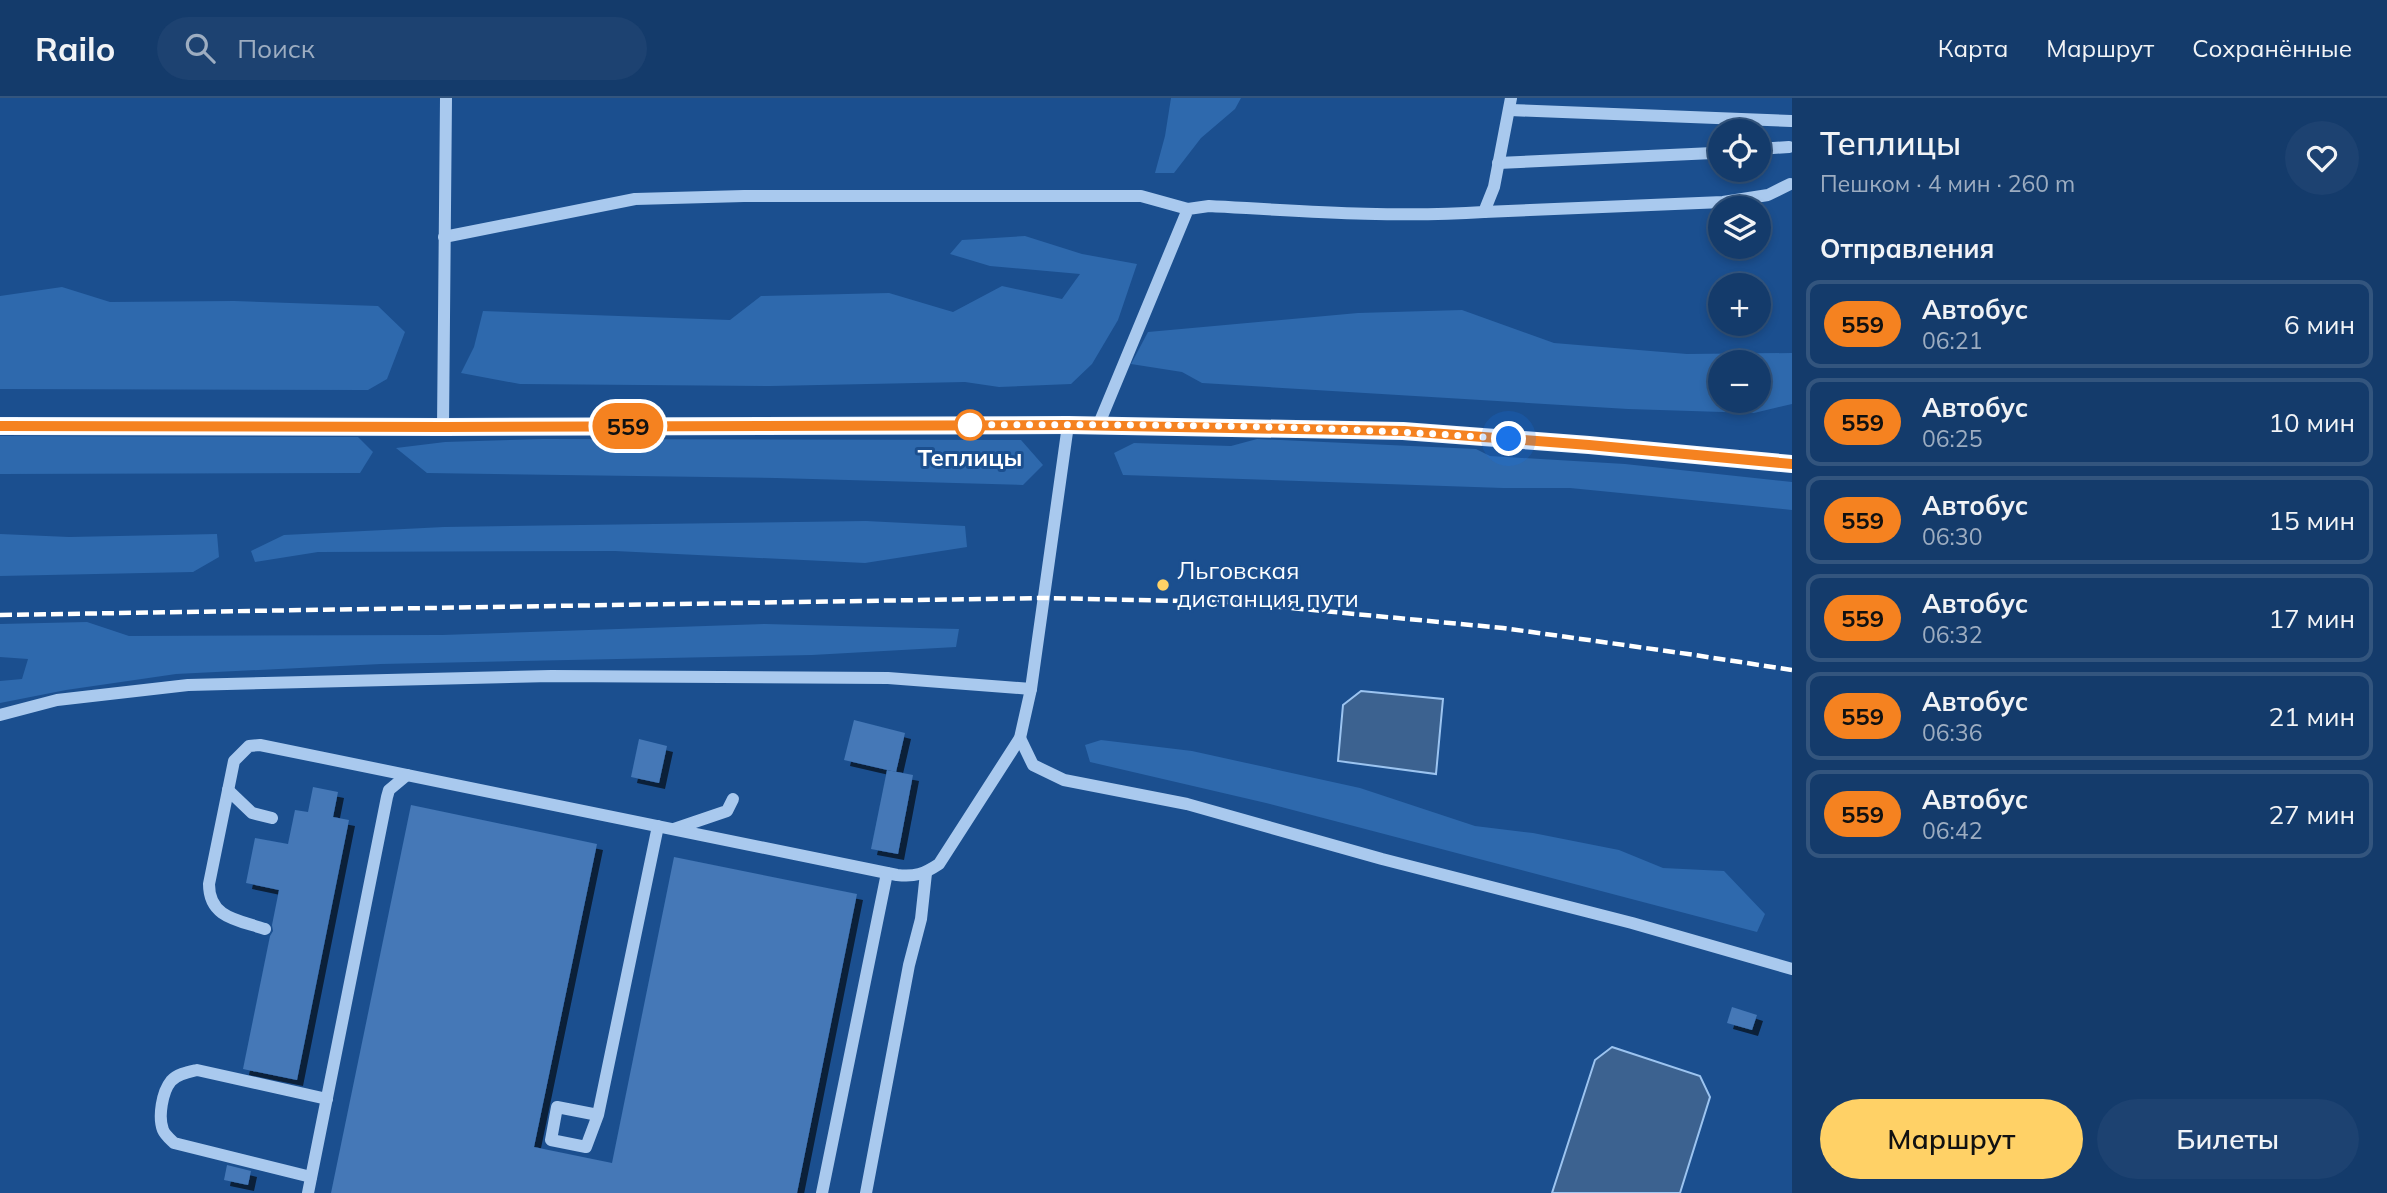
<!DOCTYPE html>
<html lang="ru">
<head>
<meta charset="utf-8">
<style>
	body { margin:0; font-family:Mulish,sans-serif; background:#1d4271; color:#f1f3f6; height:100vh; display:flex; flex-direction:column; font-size:26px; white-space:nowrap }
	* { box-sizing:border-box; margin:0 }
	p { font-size:23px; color:#9dadc1 }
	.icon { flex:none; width:38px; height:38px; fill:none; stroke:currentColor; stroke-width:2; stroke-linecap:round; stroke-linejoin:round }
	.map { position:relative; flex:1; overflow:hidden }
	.details { display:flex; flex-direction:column; background:#143b6b; width:595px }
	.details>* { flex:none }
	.badge { padding:0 14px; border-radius:23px; font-size:24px; line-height:46px }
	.fabs { position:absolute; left:1708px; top:21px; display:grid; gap:14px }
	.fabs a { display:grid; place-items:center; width:63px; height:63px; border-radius:50%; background:#143b6b; box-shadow:0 4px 10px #0003,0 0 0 2px #33557e; font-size:35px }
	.you { position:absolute; width:35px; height:35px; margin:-18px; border:5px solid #fff; border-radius:50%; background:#1a73e8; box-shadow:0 0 0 10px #1a73e833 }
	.map>.badge { position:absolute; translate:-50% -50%; box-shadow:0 0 0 4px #fff }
	h2 { padding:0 28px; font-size:26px; line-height:63px }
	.round { display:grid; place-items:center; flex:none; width:74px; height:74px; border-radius:37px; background:#1d4271 }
	.headline { display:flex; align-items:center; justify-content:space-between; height:119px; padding:0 28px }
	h1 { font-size:33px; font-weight:600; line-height:52px }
	.primary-button { display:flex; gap:14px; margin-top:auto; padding:14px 28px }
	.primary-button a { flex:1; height:80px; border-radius:42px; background:#ffd166; color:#111; font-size:28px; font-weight:600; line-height:80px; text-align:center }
	.primary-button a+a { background:#1d4271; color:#f1f3f6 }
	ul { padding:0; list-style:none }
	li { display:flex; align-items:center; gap:21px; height:88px; margin:0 14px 10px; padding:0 14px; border:4px solid #33557e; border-radius:14px }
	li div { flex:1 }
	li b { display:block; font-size:26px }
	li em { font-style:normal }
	li .badge { min-width:77px; font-weight:700; text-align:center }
	header { display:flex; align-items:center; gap:42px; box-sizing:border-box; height:98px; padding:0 35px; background:#143b6b; border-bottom:2px solid #33557e }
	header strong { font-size:33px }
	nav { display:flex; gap:38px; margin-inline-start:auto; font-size:24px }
	.search { width:490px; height:63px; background:#1d4271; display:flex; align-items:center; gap:18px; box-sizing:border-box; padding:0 24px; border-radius:38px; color:#9dadc1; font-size:26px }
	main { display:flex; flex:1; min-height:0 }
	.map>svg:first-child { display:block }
	.green { fill:#2e69ad; fill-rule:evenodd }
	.water { fill:#3c6290; stroke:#9cc4f0; stroke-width:2 }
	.building { fill:#4478b7; filter:url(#shadow) }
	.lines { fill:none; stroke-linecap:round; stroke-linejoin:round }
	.minor { stroke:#a9c9ee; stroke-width:12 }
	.major { stroke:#f0f6ff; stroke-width:18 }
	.rail { stroke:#fff; stroke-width:4.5; stroke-dasharray:12 5; stroke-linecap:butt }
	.line-casing { stroke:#fff; stroke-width:16 }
	.line { stroke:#f58220; stroke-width:10 }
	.walk { stroke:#fff; stroke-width:7; stroke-dasharray:0 12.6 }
	.stop-dot { fill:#fff; stroke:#f58220; stroke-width:3.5 }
	.poi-dot { fill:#ffd166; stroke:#1b4f8f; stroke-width:2.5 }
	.labels { text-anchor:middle; stroke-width:6; stroke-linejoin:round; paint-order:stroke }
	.stop-label { font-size:24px; font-weight:bold; fill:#fff; stroke:#1b4f8f }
	.poi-label { font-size:24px; fill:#fff; stroke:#1b4f8f; text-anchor:start }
</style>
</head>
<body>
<header>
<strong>Railo</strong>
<div class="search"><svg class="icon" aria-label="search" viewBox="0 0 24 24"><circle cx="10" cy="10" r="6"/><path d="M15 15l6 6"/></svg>Поиск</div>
<nav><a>Карта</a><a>Маршрут</a><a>Сохранённые</a></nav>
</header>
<main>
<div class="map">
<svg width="1792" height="1095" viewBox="0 0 1792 1095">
	<defs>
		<filter id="shadow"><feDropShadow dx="6" dy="6" stdDeviation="0" flood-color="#0009"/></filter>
	</defs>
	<rect width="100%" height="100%" fill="#1b4f8f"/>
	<g class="green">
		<polygon points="1171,0 1241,0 1235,11 1201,40 1174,75 1155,75 1165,38"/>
		<polygon points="1025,138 1082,156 1137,166 1118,222 1092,266 1071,286 999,289 965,284 771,288 520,286 461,275 474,249 483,213 730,222 761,198 889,195 953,214 1002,188 1062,201 1080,176 990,168 950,156 962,142"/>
		<polygon points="62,189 110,204 234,203 378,208 405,234 387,281 368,292 0,291 0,198"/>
		<path d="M1462 212 1554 245 1687 256 1792 255V306L1754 315 1628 311 1202 285 1182 274 1131 266 1148 234 1358 215ZM1759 264V303H1720V264Z"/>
		<polygon points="0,338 358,339 373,354 360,375 0,376"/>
		<polygon points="543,341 1021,342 1043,367 1023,387 776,380 427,375 396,350 445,344"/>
		<polygon points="1257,341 1476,351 1490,358 1625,366 1792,384 1792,412 1570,390 1503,390 1123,377 1114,355 1134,345 1231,348"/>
		<polygon points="866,423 965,428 967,449 865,465 615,453 318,454 255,464 251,453 284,437 444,429"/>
		<polygon points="0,436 69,439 217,436 219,459 193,474 0,478"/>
		<polygon points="87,524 129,538 442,537 765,526 959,531 956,549 812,557 381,566 176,576 66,592 0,605 0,583 22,581 28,561 0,559 0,526"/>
		<polygon points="1101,642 1192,653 1360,690 1475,728 1533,735 1619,752 1663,770 1724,773 1765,816 1757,834 1266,705 1090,664 1085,647"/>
	</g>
	<g class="water">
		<polygon points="1361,593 1443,601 1436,676 1338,663 1343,607"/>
		<polygon points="1612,949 1700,978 1710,999 1680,1095 1552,1095 1595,962"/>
	</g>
	<g class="building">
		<polygon points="854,622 905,635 896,674 844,662"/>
		<polygon points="639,641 667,648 659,685 631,679"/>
		<polygon points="887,672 913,677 898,756 871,751"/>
		<polygon points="313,689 338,694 333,719 349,722 297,982 243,971 270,838 273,833 272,827 279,792 246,785 255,740 288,746 295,712 308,714"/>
		<polygon points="411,707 597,746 534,1049 612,1065 674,759 857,796 797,1095 331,1095"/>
		<polygon points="1732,909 1757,917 1752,932 1727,925"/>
		<polygon points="227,1067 251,1073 248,1087 224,1082"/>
	</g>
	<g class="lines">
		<g class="minor">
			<polyline points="1510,12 1791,23"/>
			<polyline points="1759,51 1789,49"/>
			<polyline points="1498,65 1713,55 1720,53"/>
			<polyline points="1484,114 1723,104 1768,97 1790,86"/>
			<polyline points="444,139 635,101 744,98 1141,98 1188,111"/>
			<path d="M1098 328 1188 111 1209 108C1301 113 1392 120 1484 114L1494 89 1511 0"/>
			<polyline points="443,329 446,0"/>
			<polyline points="0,617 57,602 188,587 551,578 888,580 1031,591"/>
			<polyline points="1020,640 1033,667 1064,682 1187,706 1382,761 1632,825 1792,871"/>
			<polyline points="228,692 252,715 272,720"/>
			<polyline points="674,731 727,713 733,701"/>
			<path d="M265 831C238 822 209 820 209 786L234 663 249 648 260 647 897 777C915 779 924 776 939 766L1020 640 1031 591 1068 327"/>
			<polyline points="598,1017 586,1049 551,1042 557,1009 598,1017 658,728"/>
			<path d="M311 1079 174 1045C171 1042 165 1037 163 1032 158 1019 162 994 171 983 177 976 188 974 197 972L327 1001"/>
			<polyline points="308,1095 387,699 389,692 407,677"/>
			<polyline points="822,1095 887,775"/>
			<polyline points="866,1095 909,867 921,821 926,775"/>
		</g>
		<polyline class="major" points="0,328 443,329 1068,327 1403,333 1589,347 1792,366"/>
		<polyline class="rail" points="0,517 1044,500 1228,504 1503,530 1688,556 1792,572"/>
	</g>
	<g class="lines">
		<defs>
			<polyline id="line" points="0,328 443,329 1068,327 1404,333 1589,347 1792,366"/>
		</defs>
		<use href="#line" class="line-casing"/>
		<use href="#line" class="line"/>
		<path class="walk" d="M970 327H962C1144 326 1328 327 1509 341"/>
	</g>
	<circle class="stop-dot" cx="970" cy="327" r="14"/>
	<circle class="poi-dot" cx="1163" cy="487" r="7"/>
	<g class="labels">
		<g class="stop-label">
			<text x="970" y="368">Теплицы</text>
		</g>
		<g class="poi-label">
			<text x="1177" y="481">Льговская<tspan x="1177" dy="28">дистанция пути</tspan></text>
		</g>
	</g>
</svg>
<div class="fabs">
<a><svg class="icon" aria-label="locate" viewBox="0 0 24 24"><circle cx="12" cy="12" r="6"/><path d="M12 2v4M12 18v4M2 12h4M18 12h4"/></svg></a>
<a><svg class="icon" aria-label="layers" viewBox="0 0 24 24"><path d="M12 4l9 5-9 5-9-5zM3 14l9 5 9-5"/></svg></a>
<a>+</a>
<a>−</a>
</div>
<div class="you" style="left:1509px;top:341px"></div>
<b class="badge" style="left:628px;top:328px;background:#f58220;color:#111">559</b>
</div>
<section class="details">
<div class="headline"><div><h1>Теплицы</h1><p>Пешком · 4 мин · 260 m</p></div><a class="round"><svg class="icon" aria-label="heart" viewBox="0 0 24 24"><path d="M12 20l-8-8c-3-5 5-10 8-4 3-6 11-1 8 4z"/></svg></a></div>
<h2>Отправления</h2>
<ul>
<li><span class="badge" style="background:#f58220;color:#111">559</span><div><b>Автобус</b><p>06:21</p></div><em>6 мин</em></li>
<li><span class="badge" style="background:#f58220;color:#111">559</span><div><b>Автобус</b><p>06:25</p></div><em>10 мин</em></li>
<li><span class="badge" style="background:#f58220;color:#111">559</span><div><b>Автобус</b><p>06:30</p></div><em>15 мин</em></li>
<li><span class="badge" style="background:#f58220;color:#111">559</span><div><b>Автобус</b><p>06:32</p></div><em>17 мин</em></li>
<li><span class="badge" style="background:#f58220;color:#111">559</span><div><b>Автобус</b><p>06:36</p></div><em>21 мин</em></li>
<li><span class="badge" style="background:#f58220;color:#111">559</span><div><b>Автобус</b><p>06:42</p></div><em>27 мин</em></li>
</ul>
<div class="primary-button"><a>Маршрут</a><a>Билеты</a></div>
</section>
</main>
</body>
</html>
